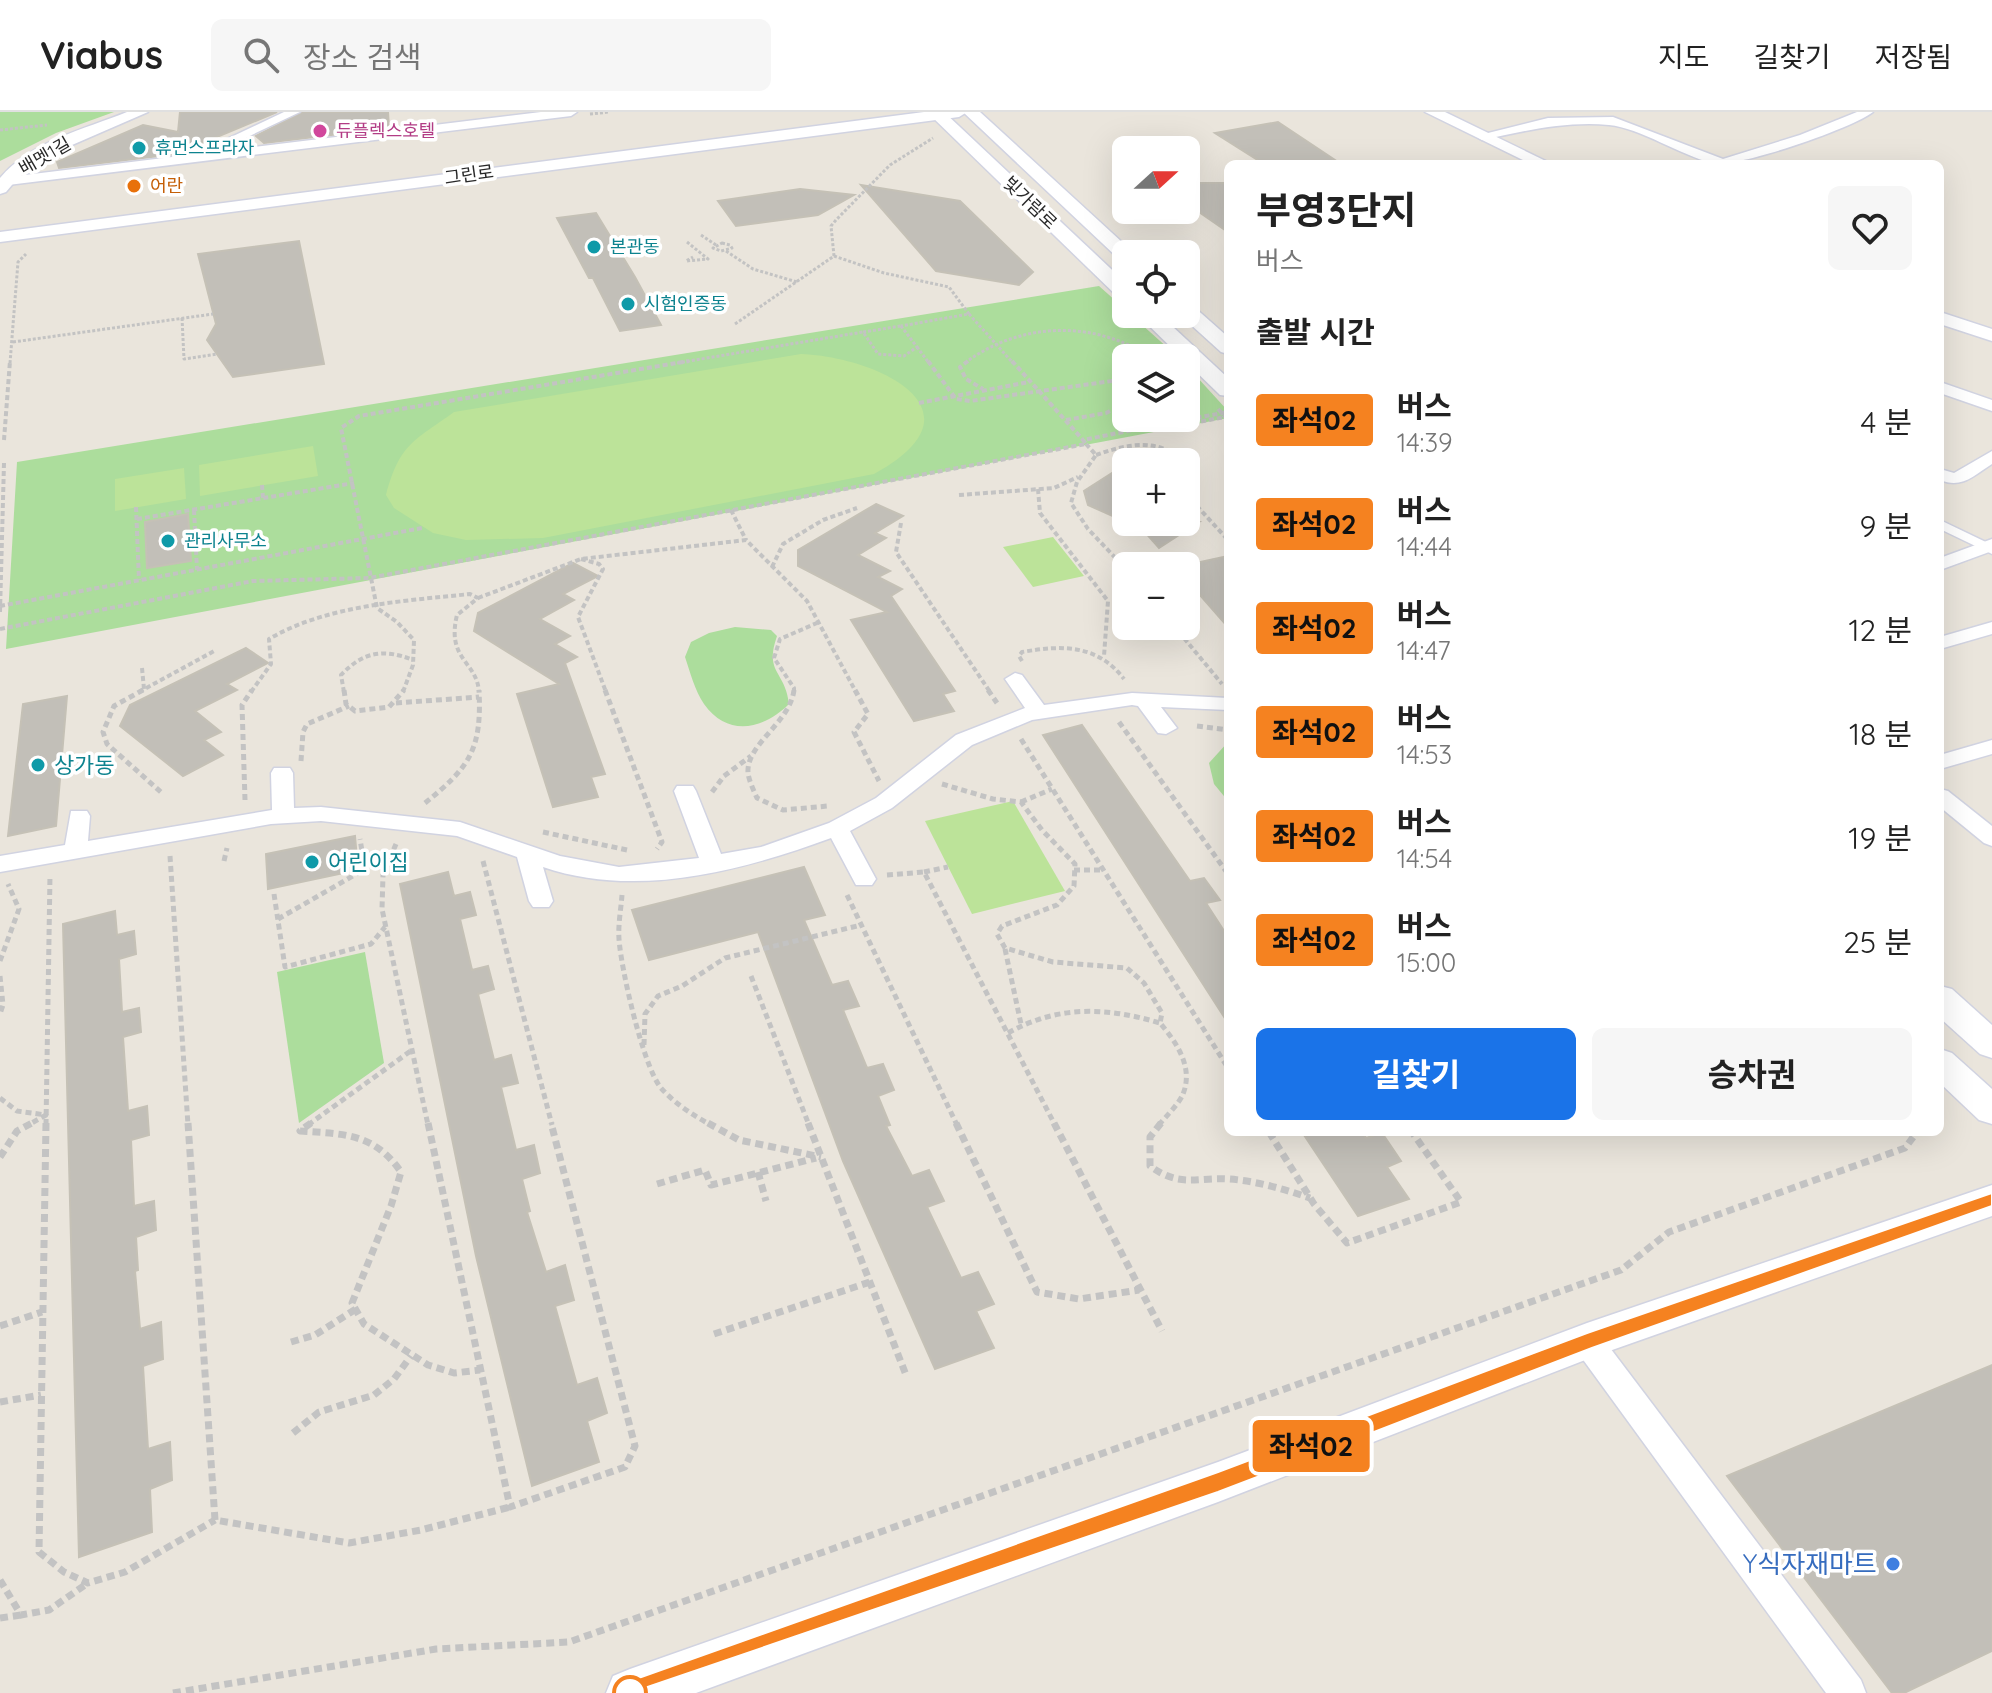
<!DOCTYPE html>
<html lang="ko">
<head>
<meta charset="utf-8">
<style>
	body { margin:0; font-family:Quicksand,"Noto Sans KR",sans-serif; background:#f6f6f6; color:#222; height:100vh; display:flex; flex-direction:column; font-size:30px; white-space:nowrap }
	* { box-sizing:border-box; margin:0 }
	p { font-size:26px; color:#767676 }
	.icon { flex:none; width:44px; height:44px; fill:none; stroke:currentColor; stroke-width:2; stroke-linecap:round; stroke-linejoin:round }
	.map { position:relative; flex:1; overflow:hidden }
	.sheet { position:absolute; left:1224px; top:48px; width:720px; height:976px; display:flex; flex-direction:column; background:#fff; border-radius:12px; box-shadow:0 8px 32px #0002 }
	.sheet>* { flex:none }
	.badge { padding:0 16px; border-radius:6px; font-size:28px; line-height:52px }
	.needle { width:52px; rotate:69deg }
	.tools { position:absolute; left:1112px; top:24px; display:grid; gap:16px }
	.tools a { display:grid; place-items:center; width:88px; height:88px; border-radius:12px; background:#fff; box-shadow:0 8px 32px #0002; font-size:40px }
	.map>.badge { position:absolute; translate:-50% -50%; box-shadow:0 0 0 4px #fff }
	h2 { padding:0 32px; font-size:30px; line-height:72px }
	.round { display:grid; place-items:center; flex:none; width:84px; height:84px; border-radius:12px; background:#f6f6f6 }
	.overview { display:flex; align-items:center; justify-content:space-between; height:136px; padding:0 32px }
	h1 { font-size:38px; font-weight:700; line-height:60px }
	.button { display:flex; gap:16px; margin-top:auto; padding:16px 32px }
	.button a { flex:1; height:92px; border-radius:12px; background:#1a73e8; color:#fff; font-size:32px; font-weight:700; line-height:92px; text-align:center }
	.button a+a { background:#f6f6f6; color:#222 }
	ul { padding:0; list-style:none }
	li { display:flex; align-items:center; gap:24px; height:104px; padding:0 32px }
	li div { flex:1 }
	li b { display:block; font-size:30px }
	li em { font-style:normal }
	li .badge { min-width:88px; font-weight:700; text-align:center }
	header { display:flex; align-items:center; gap:48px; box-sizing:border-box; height:112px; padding:0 40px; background:#fff; border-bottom:2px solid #e0e0e0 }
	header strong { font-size:38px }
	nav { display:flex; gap:44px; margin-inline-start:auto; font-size:28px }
	.search { width:560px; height:72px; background:#f6f6f6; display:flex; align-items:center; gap:20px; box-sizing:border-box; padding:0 28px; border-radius:12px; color:#767676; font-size:30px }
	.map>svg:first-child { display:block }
	.green { fill:#acdd9c }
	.pitch { fill:#bce399 }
	.building { fill:#c2bfb8; stroke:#c5c1b6; stroke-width:2 }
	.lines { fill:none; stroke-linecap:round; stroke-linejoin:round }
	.pedestrian-casing { stroke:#d1d3e1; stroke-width:3 }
	.minor-casing { stroke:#d1d3e1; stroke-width:3 }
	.tertiary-casing { stroke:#d1d3e1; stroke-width:3 }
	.secondary-casing { stroke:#d1d3e1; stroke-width:3 }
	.path-far3 { stroke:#c3c3c3; stroke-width:3; stroke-dasharray:3 2; stroke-linecap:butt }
	.path-far2 { stroke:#c3c3c3; stroke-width:4; stroke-dasharray:5 3; stroke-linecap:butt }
	.path-far1 { stroke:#c3c3c3; stroke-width:5; stroke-dasharray:6 4; stroke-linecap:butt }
	.path { stroke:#c3c3c3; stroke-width:7; stroke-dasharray:8 5; stroke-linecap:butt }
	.pedestrian { fill:#fff; fill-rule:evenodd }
	.minor { fill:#fff; fill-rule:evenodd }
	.tertiary { fill:#fff; fill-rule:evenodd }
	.secondary { fill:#fff; fill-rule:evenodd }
	.path-bridge { stroke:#c3c3c3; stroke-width:4; stroke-dasharray:5 3; stroke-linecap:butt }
	.line { fill:#f58220; stroke:#fff; stroke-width:2 }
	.hotel-dot { fill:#d1479c; stroke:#fff; stroke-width:3 }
	.culture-dot { fill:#0f9aa8; stroke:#fff; stroke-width:3 }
	.food-dot { fill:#e8710a; stroke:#fff; stroke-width:3 }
	.shop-dot { fill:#3f7fe0; stroke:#fff; stroke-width:3 }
	.stop-dot { fill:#fff; stroke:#f58220; stroke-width:4 }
	.labels { text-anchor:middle; stroke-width:7; stroke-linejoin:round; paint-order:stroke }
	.far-hotel-label { font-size:18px; fill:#b23c85; stroke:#fff; text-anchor:start }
	.far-culture-label { font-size:18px; fill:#0d838f; stroke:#fff; text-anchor:start }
	.far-street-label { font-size:18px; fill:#292929; stroke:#fff }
	.far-food-label { font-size:18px; fill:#c56008; stroke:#fff; text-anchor:start }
	.culture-label { font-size:22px; fill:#0d838f; stroke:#fff; text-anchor:start }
	.near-shop-label { font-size:26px; fill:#366cbe; stroke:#fff; text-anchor:end }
</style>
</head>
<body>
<header>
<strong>Viabus</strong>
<div class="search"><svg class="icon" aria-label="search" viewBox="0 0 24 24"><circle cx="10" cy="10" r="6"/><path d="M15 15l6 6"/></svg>장소 검색</div>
<nav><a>지도</a><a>길찾기</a><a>저장됨</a></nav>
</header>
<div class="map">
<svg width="1992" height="1581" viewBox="0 0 1992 1581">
	<rect width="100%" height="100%" fill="#eae5dc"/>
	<g class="green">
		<polygon points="0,0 114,0 56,21 0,49"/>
		<polygon points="1099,174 1126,198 1126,202 1130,202 1179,246 1126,246 1126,306 1186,306 1186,253 1228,299 1228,306 6,537 17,350"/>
		<path d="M735 515 771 518 777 524C764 562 785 558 789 592 764 617 728 626 704 592 695 579 690 560 685 545L691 530 709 521Z"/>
		<polygon points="1228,630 1228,689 1214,672 1209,651"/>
		<polygon points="365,840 384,951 299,1011 277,860"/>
	</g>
	<g class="pitch">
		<path d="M801 242C877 245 991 298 874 362L543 426 466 428 433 421 394 396 386 383C400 331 414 329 454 300Z"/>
		<polygon points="313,334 318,364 200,384 199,353"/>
		<polygon points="184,356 186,387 115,399 115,367"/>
		<polygon points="1053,425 1084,464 1033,475 1003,435"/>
		<polygon points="1013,689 1065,779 972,802 925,709"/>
	</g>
	<g class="building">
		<polygon points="180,0 277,0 176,42 59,56 57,50 143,13 178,20"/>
		<polygon points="303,0 388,0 389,16 264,31 256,24"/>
		<polygon points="1278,10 1341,52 1264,52 1215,21"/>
		<polygon points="1186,71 1228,71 1228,120 1186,91"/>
		<polygon points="861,73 960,89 1033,160 1019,173 936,159"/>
		<polygon points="800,77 854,83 818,103 736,114 718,89"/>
		<polygon points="596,101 635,165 661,213 620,219 593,166 589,166 557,106"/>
		<polygon points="299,129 324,252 233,265 207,228 216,212 198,142"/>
		<polygon points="1126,352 1126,410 1088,393 1084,379"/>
		<polygon points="876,392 903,404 875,421 886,426 858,443 890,459 878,465 902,477 891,484 955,579 943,582 954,599 914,609 851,508 887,500 798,454 798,438"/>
		<polygon points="188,402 191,449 147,456 145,410"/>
		<polygon points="1136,410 1199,410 1159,436"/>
		<polygon points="1228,444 1228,515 1186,467 1186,454 1182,454"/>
		<polygon points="573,451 598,464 563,482 574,488 540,507 570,524 555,532 577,545 565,551 605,662 591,665 598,685 553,695 517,582 559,572 474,519 478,501"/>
		<polygon points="246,536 268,551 227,572 237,578 195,599 221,620 204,628 223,643 183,664 120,614 130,593"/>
		<polygon points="67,584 56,714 8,724 23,592"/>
		<polygon points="1082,613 1190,769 1204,766 1220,788 1206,791 1228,825 1228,911 1043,623"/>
		<polygon points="355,724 358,758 268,777 266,742"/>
		<polygon points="804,755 825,803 804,808 832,873 848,869 859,894 843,898 867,956 883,952 894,978 878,984 890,1013 886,1014 912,1064 929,1058 944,1089 927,1095 961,1166 978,1160 994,1192 976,1199 994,1236 935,1257 843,1049 758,820 649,848 632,798"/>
		<polygon points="448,760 454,784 470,780 476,803 460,807 472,858 488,854 494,877 478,882 494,948 511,943 518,971 501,975 516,1038 534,1033 540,1061 522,1067 530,1099 527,1100 546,1160 565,1153 574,1188 555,1194 577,1273 597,1266 607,1301 587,1309 599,1350 532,1374 476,1144 400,772"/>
		<polygon points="115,799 117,823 134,819 136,842 119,847 122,900 139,896 141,920 123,925 128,999 147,994 149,1023 131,1028 134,1094 154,1089 156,1118 136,1125 138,1158 135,1159 140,1217 161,1210 163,1247 143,1254 148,1337 170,1330 172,1368 150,1377 152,1420 79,1445 63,812"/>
		<polygon points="1302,1020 1362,1020 1366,1026 1382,1021 1401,1049 1387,1055 1409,1087 1358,1104"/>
		<polygon points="1992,1253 1992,1539 1904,1581 1892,1581 1727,1364"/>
	</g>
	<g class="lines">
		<defs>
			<polygon id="pedestrian" points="1940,408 1992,433 1992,442 1940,417"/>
			<g id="minor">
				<polygon points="284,0 300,0 220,38 210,35"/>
				<polygon points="541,0 577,0 571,4 0,74 0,66"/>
				<path d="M1857 0H1873C1853 16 1736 57 1712 51 1680 43 1640 16 1609 13 1566 9 1524 19 1482 28L1476 24 1548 6 1613 5 1723 47 1800 23Z"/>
				<polygon points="1940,270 1992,288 1992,299 1940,281"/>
				<path d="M1992 339V352C1973 364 1962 377 1940 368V357L1954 361Z"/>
				<polygon points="1992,427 1992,439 1940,458 1940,446"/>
				<polygon points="1992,510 1992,522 1940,537 1940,525"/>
				<path d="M1015 561 1022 563 1044 593 1132 581 1228 586V598L1161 595 1177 616 1166 622 1158 621 1138 594 1132 593 1032 608 972 633 892 696 850 719 876 767 872 773H856L831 726C741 759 636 787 543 755L553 789 549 795H533L529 789 517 745 457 724 321 709 271 712 0 760V744L65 733 71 699H87L90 704 88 729 272 698 271 661 274 656H290L293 661 294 696 321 695 460 710 560 744 619 755 699 746 674 679 677 674H693L696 679 721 742 761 735 829 711 876 686 956 623 1025 596 1005 567Z"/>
				<polygon points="1992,628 1992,642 1940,657 1940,643"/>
				<polygon points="1940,677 1948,679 1992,714 1992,734 1984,731 1940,695"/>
				<polygon points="1587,1216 1598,1220 1861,1568 1866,1581 1826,1581 1576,1238 1572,1229 1576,1220"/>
			</g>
			<g id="tertiary">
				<path d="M127 0H148L49 43 17 67 6 80 0 82V66C30 30 85 17 127 0Z"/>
				<polygon points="924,0 967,0 959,5 0,130 0,120"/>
				<polygon points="1425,0 1445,0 1552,52 1531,52"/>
				<polygon points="1940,200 1992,217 1992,229 1940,212"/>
			</g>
			<g id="secondary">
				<polygon points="927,0 944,0 1126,171 1126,188 1119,186"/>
				<polygon points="963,0 980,0 1135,142 1126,142 1126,149 1119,147"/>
				<polygon points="1186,192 1193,194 1228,225 1228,242 1221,240 1179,202 1186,202"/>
				<polygon points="1137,202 1159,202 1228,266 1228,284 1220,283 1186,250 1186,246 1182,246"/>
				<polygon points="1940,874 1952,877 1992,913 1992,946 1980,942 1940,906"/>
				<polygon points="1940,937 1952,941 1992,977 1992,1012 1979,1008 1940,971"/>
				<polygon points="1992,1073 1992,1104 1598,1243 1218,1390 696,1581 606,1581 613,1564 630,1557 1218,1350 1587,1211"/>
			</g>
		</defs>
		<use href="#pedestrian" class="pedestrian-casing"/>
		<use href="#minor" class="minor-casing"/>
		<use href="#tertiary" class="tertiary-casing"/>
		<use href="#secondary" class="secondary-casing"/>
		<g class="path-far3">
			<polyline points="590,2 609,0"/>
			<polyline points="0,18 47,13"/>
			<polyline points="701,123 716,133"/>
			<polyline points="687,130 708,147 686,149 693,145"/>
			<polygon points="722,131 730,133 732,136 721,139 713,136"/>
			<polyline points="726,139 753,157 797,170"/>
			<polyline points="834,144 884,161 949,175 969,202 901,214"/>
			<polyline points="969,202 1013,251"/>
			<polyline points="182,206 184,247 217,242"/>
			<polyline points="735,212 834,144 831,114 836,108 890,53 933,26"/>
			<polygon points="901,214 917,235 904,244 878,242 863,220"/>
			<polyline points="13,230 213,202"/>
			<polyline points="917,235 929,251"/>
			<polyline points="10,251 18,150 26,142"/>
			<polyline points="677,251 863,220"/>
			<path d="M965 251C1019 210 1095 207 1151 246"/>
		</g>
		<g class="path-far2">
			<polyline points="928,249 956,287 970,289 1126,267"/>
			<polyline points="968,249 960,255 966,267 983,277"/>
			<polyline points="1012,249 1083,328"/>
			<polyline points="919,291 1029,270"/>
			<polyline points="1218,297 1228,308"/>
			<polyline points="1066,308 1106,301 1126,291"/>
			<polyline points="1163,313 1166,316 1225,305"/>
			<polyline points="4,328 10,249"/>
			<polyline points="1086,332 1096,343 1077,370 1071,391 1088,417 1126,457"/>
			<path d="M1096 343C1127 332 1159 325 1184 350"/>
			<polyline points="1186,353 1186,361"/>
			<polyline points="262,373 263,386"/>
			<polyline points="1038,377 1040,401 1108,489 1104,544"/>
			<polyline points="1186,382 1228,428"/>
			<polyline points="959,383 1054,376 1078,365"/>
			<polyline points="136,395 139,468"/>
			<polyline points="194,398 197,458"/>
			<polyline points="731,398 746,428"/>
			<polyline points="137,407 354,371"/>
			<polyline points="901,411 896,440 990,580"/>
			<polyline points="581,447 599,452 603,457 578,505 606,580"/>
			<polyline points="772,455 783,432 823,408 857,396"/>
			<polyline points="478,486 581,447 746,428 807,489 856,580"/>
			<polyline points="0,494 422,416"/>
			<polyline points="0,500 4,351"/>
			<polyline points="1174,514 1222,572"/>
			<polyline points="0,517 253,469 369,466 1086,332 1083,328 1173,310"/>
			<path d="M1022 549 1019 544 1022 540C1062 533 1097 532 1124 567"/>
			<polyline points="142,556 144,577"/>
			<polyline points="139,580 216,538"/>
			<path d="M251 580 271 552 269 527C327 493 404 489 470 482L478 486 457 503C446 548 477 549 479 580"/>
			<path d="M344 580 341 563C363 540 383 536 413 548"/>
			<polyline points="403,580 413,553 414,528 397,510 377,496 341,316 359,304 689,249"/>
			<polyline points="794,580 794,576 774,546 780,527 817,511"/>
		</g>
		<g class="path-far1">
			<polyline points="143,578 114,594 103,620 107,632 163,682"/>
			<polyline points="344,578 346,592 355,599 389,595 404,578"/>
			<polyline points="605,578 662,730 657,737"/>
			<path d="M794 578C790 611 746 632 748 661 749 669 754 679 757 686L783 698 828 694"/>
			<polyline points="855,578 868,602 854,620 879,669"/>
			<polyline points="988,578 997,591"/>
			<polyline points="396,591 479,585"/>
			<polyline points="1119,610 1228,762"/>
			<polyline points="1197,614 1228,618"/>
			<polyline points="1021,627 1228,956"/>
			<polyline points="301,649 303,620 307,612 349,594"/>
			<path d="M942 672 993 687 1021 690 1042 718 1075 752 1074 774 1057 793 1002 814 997 822 1005 836 1053 850 1127 856 1144 871 1162 901 1160 911C1176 930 1194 955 1183 982 1179 992 1166 1004 1159 1013"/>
			<polyline points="712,680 724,664 751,644"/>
			<polyline points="245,688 242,593 252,578"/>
			<polyline points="1021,690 1052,677"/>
			<path d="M425 691C470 655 482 637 479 578"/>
			<polyline points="543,720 627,738"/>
			<polyline points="396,732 383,763 382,797 428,1013"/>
			<polyline points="170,744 188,1013"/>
			<polyline points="224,749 227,736"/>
			<polyline points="483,749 552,1013"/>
			<polyline points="1074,758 1103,758"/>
			<polyline points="924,760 948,755"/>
			<polyline points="887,763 924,760 1055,1013"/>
			<polyline points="274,782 285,855 371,832 385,815"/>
			<path d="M622 783C621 797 618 812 619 827 621 857 643 954 661 976 674 991 694 1004 711 1013"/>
			<polyline points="847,783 957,1013"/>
			<polyline points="278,807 365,757 360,727"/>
			<polyline points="1005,837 1021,912"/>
			<polyline points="0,849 19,797 8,772"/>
			<polyline points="0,864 3,893 0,902"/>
			<polyline points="751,864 809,1013"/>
			<path d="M1008 921C1058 893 1106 895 1160 911"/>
			<polyline points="644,933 645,902 658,884 682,874 725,846 861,813"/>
			<polyline points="0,986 17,999 46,1003 28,1013"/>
			<polyline points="46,1013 50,763"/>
			<polyline points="308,1013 412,938"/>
		</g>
		<g class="path">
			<polyline points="46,1011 39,1440 64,1460 88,1471 125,1460 215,1408"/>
			<polyline points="188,1011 215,1408 349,1431 421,1418 510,1395"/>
			<path d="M311 1011 300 1019C344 1022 374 1021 401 1060L391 1094 352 1191 364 1212 428 1253 454 1261 480 1258"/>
			<polyline points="428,1011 510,1395 625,1355 635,1334 551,1011"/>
			<polyline points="708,1011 739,1028 821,1045"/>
			<polyline points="808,1011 906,1263"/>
			<polyline points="956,1011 1037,1180 1079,1187 1139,1178"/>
			<polyline points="1054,1011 1162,1219"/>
			<path d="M1161 1011 1150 1025V1054C1180 1076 1196 1065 1229 1067 1256 1069 1284 1077 1310 1086"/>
			<polyline points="1269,1020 1314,1092 1347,1131 1461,1090 1412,1020"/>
			<polyline points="0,1045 17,1019 32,1011"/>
			<polyline points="758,1060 766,1089"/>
			<polyline points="657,1072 705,1058 711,1073 816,1046"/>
			<polyline points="0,1214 42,1200"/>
			<polyline points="714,1222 870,1170"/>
			<polyline points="291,1230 315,1223 356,1197"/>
			<polyline points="0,1290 41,1283"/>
			<polyline points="293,1321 319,1300 374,1283 394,1267 411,1244"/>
			<polyline points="0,1468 21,1503 49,1498 88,1471"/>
			<polyline points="0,1506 21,1503"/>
			<polyline points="173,1581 436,1537 569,1530 1621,1158 1669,1120 1905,1036 1917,1020"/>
		</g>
		<use href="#pedestrian" class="pedestrian"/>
		<use href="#minor" class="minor"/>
		<use href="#tertiary" class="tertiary"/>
		<use href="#secondary" class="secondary"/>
		<polyline class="path-bridge" points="1173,310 1228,300"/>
	</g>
	<polygon class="line" points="1992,1081 1992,1094 1592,1236 1218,1380 630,1581 618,1581 621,1573 630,1569 1218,1360 1587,1221"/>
	<circle class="hotel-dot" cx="320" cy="19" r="8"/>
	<g class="culture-dot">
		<circle cx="139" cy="36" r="8"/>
		<circle cx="594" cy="135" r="8"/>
		<circle cx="628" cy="192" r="8"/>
		<circle cx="168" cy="429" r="8"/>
		<circle cx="38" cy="653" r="8"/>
		<circle cx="312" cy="750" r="8"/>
	</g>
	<circle class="food-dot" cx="134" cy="74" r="8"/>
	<circle class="shop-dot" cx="1893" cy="1452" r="8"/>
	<circle class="stop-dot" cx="630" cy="1581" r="16"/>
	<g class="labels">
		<g class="far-hotel-label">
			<text x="336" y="25">듀플렉스호텔</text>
		</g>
		<g class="far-culture-label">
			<text x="155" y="42">휴먼스프라자</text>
			<text x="610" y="141">본관동</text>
			<text x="644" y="198">시험인증동</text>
			<text x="184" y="435">관리사무소</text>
		</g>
		<g class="far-street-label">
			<text transform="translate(45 44) rotate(-30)" y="6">배멧1길</text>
			<text transform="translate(469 63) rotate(-8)" y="6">그린로</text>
			<text transform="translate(1030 91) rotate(44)" y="6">빛가람로</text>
		</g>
		<g class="far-food-label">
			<text x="150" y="80">어란</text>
		</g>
		<g class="culture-label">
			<text x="54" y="661">상가동</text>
			<text x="328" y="758">어린이집</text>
		</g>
		<g class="near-shop-label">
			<text x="1877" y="1461">Y식자재마트</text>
		</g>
	</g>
</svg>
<div class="tools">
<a><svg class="needle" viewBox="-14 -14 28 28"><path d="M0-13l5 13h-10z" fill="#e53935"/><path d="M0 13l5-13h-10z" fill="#767676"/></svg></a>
<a><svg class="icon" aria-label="locate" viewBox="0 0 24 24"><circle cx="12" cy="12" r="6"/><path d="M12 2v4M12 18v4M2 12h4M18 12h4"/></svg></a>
<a><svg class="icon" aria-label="layers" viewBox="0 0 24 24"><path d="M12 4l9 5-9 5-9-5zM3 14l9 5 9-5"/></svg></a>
<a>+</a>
<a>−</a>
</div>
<b class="badge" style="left:1311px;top:1334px;background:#f58220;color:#111">좌석02</b>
<section class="sheet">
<div class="overview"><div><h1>부영3단지</h1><p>버스</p></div><a class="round"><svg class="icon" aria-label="heart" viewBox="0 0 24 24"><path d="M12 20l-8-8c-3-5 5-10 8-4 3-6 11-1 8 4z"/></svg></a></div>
<h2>출발 시간</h2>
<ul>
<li><span class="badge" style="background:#f58220;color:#111">좌석02</span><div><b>버스</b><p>14:39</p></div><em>4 분</em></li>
<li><span class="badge" style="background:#f58220;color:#111">좌석02</span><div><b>버스</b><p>14:44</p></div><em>9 분</em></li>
<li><span class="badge" style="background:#f58220;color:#111">좌석02</span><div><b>버스</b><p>14:47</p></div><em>12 분</em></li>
<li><span class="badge" style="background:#f58220;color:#111">좌석02</span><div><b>버스</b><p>14:53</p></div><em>18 분</em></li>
<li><span class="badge" style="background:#f58220;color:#111">좌석02</span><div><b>버스</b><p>14:54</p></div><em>19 분</em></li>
<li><span class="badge" style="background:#f58220;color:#111">좌석02</span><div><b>버스</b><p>15:00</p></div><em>25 분</em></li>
</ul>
<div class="button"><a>길찾기</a><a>승차권</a></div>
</section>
</div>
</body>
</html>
